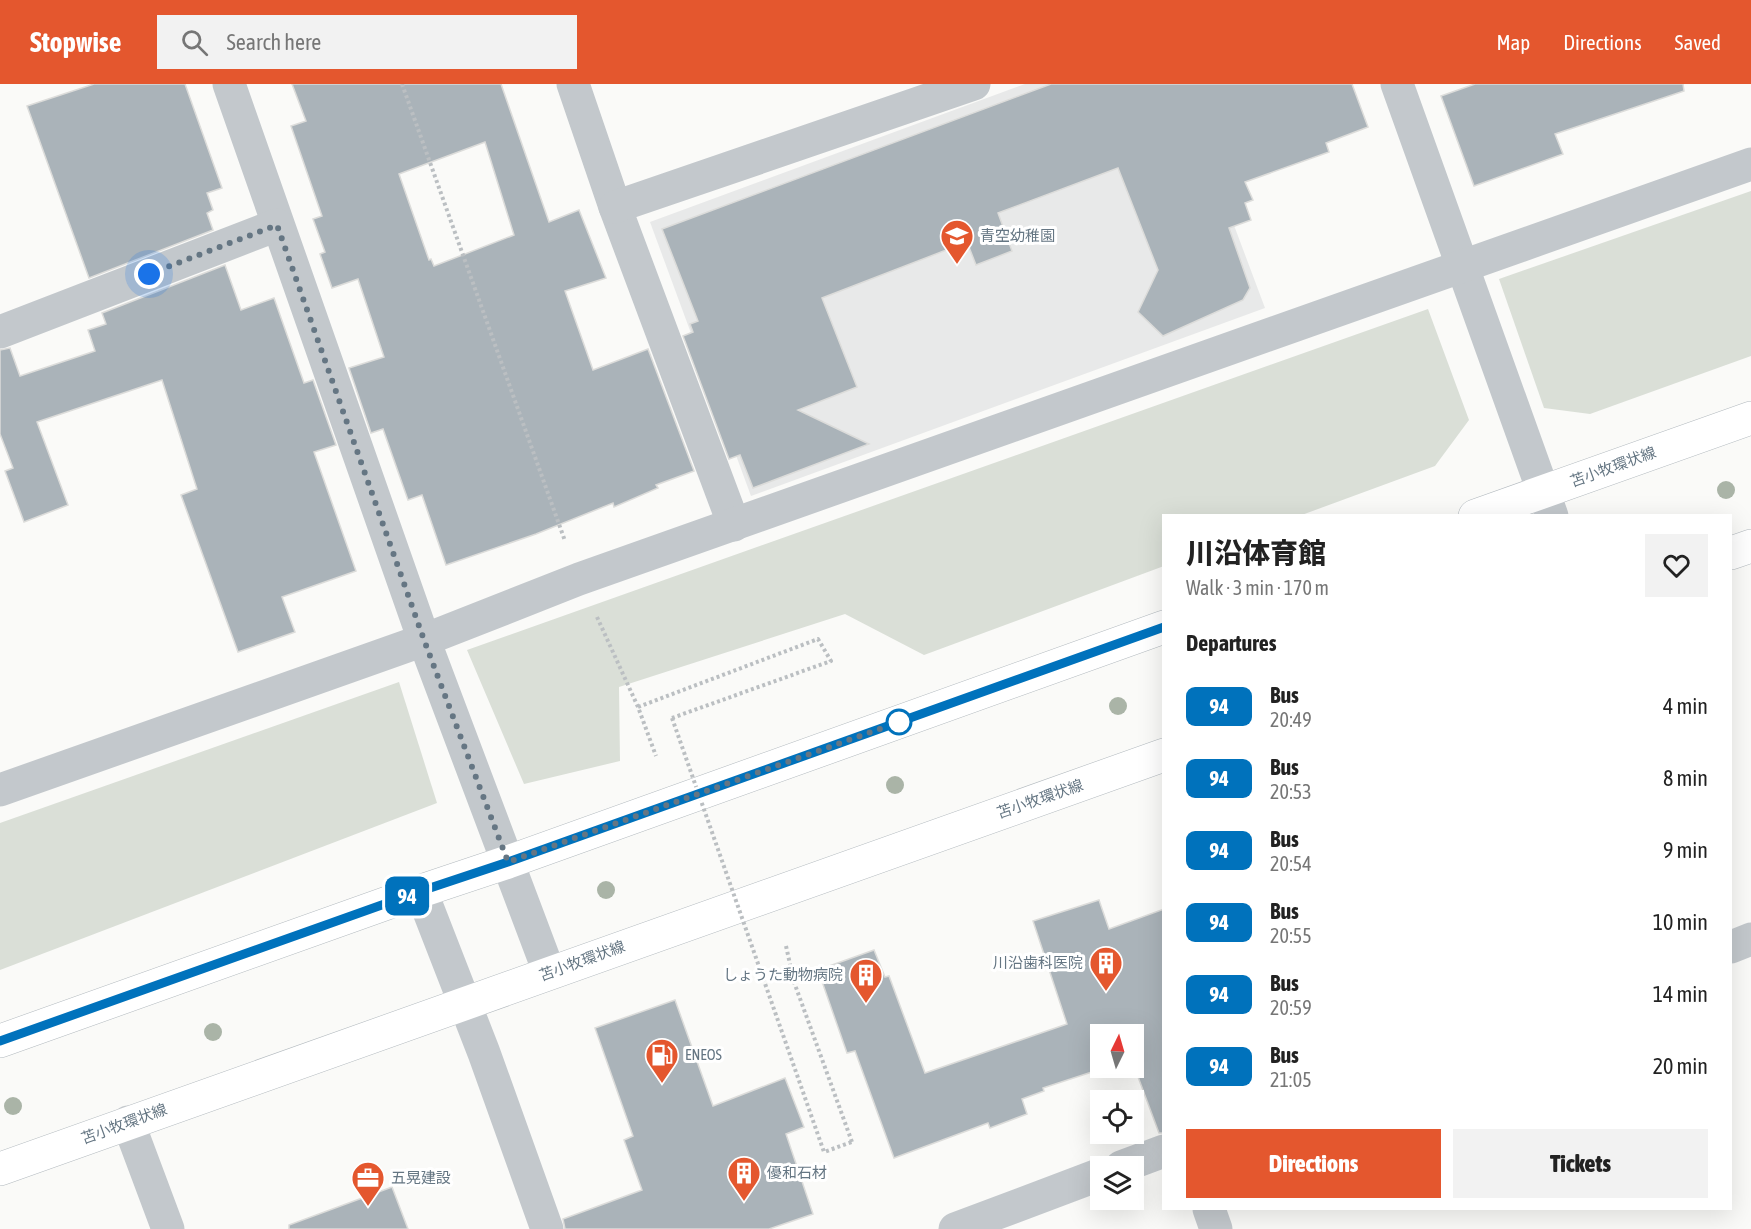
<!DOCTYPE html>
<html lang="en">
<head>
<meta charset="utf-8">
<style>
	body { margin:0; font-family:"Asap Condensed","Noto Sans JP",sans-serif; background:#f2f2f2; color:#222; height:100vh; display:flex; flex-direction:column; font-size:22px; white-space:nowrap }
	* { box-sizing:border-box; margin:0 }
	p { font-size:20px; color:#767676 }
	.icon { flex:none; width:33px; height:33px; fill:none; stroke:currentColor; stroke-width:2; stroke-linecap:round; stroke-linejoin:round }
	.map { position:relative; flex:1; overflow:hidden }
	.side { position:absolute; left:1162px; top:430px; width:570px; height:696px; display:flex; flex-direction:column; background:#fff; border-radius:0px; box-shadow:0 6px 24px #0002 }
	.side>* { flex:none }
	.badge { padding:0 12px; border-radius:9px; font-size:21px; line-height:39px }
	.needle { width:39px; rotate:5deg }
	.buttons { position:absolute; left:1090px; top:940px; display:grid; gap:12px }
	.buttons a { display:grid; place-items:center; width:54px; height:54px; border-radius:0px; background:#fff; box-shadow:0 6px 24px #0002; font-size:30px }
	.you { position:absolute; width:30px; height:30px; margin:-15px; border:4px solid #fff; border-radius:50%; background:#1a73e8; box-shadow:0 0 0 9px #1a73e833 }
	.map>.badge { position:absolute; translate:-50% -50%; box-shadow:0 0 0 3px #fff }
	h2 { padding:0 24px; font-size:22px; line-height:54px }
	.round { display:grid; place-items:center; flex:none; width:63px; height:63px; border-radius:0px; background:#f2f2f2 }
	.overview { display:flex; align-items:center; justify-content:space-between; height:102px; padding:0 24px }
	h1 { font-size:28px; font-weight:800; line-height:45px }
	.primary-button { display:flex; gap:12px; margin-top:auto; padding:12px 24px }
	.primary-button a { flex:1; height:69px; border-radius:0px; background:#e4572e; color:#fff; font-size:24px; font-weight:800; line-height:69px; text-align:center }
	.primary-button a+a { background:#f2f2f2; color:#222 }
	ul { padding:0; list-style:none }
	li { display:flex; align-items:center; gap:18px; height:72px; padding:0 24px }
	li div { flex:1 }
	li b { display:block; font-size:22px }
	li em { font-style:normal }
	li .badge { min-width:66px; font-weight:700; text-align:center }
	header { display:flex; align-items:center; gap:36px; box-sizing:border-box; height:84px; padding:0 30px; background:#e4572e; color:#fff }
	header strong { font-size:28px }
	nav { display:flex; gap:33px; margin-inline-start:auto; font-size:21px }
	.search { width:420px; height:54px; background:#f2f2f2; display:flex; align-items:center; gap:15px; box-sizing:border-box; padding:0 21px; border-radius:0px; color:#767676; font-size:22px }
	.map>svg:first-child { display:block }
	.built { fill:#e8e9e9 }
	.green { fill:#dadfd7 }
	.building { fill:#aab3b9; stroke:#dcdcda; stroke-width:1.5; fill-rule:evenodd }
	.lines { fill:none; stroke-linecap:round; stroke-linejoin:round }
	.secondary-casing { stroke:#b3babf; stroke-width:34 }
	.path { stroke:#bbbfc2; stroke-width:4; stroke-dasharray:3 3; stroke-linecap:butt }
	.minor { stroke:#c3c8cc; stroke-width:33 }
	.tertiary { stroke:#c3c8cc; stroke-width:33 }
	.secondary { stroke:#fff; stroke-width:33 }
	.path-bridge { stroke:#bbbfc2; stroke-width:4; stroke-dasharray:3 3; stroke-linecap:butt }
	.tree { fill:#aab4a7 }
	.line-casing { stroke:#fff; stroke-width:14 }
	.line { stroke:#0072bc; stroke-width:9 }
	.walk { stroke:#657683; stroke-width:6; stroke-dasharray:0 10.8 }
	.stop-dot { fill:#fff; stroke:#0072bc; stroke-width:3 }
	.labels { text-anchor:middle; stroke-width:6; stroke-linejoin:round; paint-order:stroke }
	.poi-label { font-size:15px; fill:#657683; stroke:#fff; text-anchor:start }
	.street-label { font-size:15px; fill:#657683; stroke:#fff }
</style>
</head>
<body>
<header>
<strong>Stopwise</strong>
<div class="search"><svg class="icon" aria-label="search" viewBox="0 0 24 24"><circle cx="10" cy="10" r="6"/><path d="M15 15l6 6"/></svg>Search here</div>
<nav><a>Map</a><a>Directions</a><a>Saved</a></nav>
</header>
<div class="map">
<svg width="1751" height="1145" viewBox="0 0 1751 1145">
	<rect width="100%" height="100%" fill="#fafaf8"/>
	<polygon class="built" points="1025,0 1181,0 1265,224 751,412 650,138"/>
	<g class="green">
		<polygon points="1751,107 1751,272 1590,330 1544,324 1499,195"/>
		<polygon points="1428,225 1469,336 1435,382 1299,432 1164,432 1164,482 924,571 845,530 619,603 620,677 524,700 467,566"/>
		<polygon points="399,598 437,719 0,886 0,739"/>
	</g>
	<g class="building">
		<polygon points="94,0 185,0 222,104 207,109 213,126 207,129 213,146 89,194 27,22"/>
		<path d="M292 0H501L549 138 579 126 606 194 565 207 593 286 648 265 694 387 656 401 658 404 614 423 613 419 536 450 446 481 422 411 408 416 383 345 371 349 349 284 384 273 358 195 332 204 320 170 325 168 313 135 322 132 291 42 306 37ZM485 58 514 151 434 182 431 175 429 176 399 90Z"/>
		<polygon points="1051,0 1352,0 1368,43 1326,59 1329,68 1245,98 1253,116 1245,119 1251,136 1229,144 1250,204 1243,216 1163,252 1138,228 1158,186 1118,84 998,129 1012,167 976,181 967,158 822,214 857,303 798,326 869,360 753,404 740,371 729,375 683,252 693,248 690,240 698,237 662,145"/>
		<polygon points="1475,0 1683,0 1684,7 1555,50 1563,70 1474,102 1441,12"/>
		<polygon points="225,181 241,226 274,214 304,299 313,296 336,361 314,368 356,487 282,513 295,548 238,568 181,411 197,405 162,296 37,338 68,421 24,438 5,387 13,384 0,350 0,266 10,264 20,292 95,267 88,246 106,240 102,229"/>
		<polygon points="1099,816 1109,845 1164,825 1164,1049 1159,1049 1134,982 1134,951 1101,951 1101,984 1104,984 1043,1004 1044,1007 1022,1015 1027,1030 990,1044 988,1039 894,1074 855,967 847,969 818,886 874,866 885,893 889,892 925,989 1067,940 1033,837"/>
		<polygon points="675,916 713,1022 785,994 804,1043 786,1050 813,1130 769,1145 565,1145 563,1135 642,1106 624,1056 633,1052 595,944"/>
		<polygon points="392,1103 408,1145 289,1145 289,1141"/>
	</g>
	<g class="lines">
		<defs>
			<g id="secondary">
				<polyline points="1475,432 1751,334"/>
				<polyline points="1731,469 1751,462"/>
				<polyline points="0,957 421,807 508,778 1164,543"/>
				<polyline points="0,1085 1164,671"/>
			</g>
		</defs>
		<use href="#secondary" class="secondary-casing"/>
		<g class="path">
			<polyline points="402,0 565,457"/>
			<polyline points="597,533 638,623 656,672"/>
			<polyline points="638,623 818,555 831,577 672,634"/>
			<polyline points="786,862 794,898 852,1058"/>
		</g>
		<g class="minor">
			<polyline points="229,0 424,556 549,888"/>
			<polyline points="573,0 615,123 734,441"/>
			<polyline points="1397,0 1552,432"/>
			<polyline points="615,123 974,0"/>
			<polyline points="0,248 277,141"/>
			<polyline points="421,807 484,969 547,1145"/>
			<polyline points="1731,863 1751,855"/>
			<polyline points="128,1038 168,1145"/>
			<polyline points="1121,1083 1164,1067"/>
			<polyline points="1209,1125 1216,1145"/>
			<polyline points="955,1145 1101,1090"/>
		</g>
		<polyline class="tertiary" points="0,706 424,556 579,495 1751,80"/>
		<use href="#secondary" class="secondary"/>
		<polyline class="path-bridge" points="672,634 824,1068 852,1058"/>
	</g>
	<g class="tree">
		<circle cx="1726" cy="406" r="9"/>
		<circle cx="1118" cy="622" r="9"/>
		<circle cx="895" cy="701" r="9"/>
		<circle cx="606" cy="806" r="9"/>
		<circle cx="213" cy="948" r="9"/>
		<circle cx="13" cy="1022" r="9"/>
	</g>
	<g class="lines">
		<defs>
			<polyline id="line" points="0,957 421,807 508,778 1164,543"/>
		</defs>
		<use href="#line" class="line-casing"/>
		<use href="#line" class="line"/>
		<polyline class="walk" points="149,190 277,141 424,556 508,778 902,637 899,638"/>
	</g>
	<defs>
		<symbol id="school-pin" viewBox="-11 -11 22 30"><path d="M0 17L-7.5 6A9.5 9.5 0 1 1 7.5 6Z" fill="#e4572e" stroke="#fff"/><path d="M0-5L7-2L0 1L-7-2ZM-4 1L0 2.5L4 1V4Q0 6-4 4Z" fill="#fff"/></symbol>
		<symbol id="building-pin" viewBox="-11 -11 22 30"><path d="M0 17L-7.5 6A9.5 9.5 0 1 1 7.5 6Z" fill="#e4572e" stroke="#fff"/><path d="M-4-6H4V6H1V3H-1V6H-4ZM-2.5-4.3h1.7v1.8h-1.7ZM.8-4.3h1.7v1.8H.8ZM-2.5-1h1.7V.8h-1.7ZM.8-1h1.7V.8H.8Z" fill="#fff"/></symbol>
		<symbol id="fuel-pin" viewBox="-11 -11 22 30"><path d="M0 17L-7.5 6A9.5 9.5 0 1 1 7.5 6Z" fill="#e4572e" stroke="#fff"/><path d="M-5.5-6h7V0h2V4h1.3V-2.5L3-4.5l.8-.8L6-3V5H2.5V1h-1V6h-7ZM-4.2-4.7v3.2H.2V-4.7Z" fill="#fff"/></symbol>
		<symbol id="office-pin" viewBox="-11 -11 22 30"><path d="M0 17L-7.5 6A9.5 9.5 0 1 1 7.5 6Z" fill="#e4572e" stroke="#fff"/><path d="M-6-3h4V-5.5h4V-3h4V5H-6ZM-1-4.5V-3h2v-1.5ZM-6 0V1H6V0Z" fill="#fff"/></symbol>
	</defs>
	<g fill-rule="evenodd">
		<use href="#school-pin" x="938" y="133" width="38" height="52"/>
		<use href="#building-pin" x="1087" y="860" width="38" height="52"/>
		<use href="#building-pin" x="847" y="872" width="38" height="52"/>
		<use href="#fuel-pin" x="643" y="952" width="38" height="52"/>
		<use href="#building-pin" x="725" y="1070" width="38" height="52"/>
		<use href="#office-pin" x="349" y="1075" width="38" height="52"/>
	</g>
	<circle class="stop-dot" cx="899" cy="638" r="12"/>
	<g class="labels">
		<g class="poi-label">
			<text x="980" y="157">青空幼稚園</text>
			<text x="1083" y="884" text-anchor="end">川沿歯科医院</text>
			<text x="843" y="896" text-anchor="end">しょうた動物病院</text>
			<text x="685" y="976">ENEOS</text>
			<text x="767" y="1094">優和石材</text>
			<text x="391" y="1099">五晃建設</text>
		</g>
		<g class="street-label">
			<text transform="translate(1613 383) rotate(-20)" y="5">苫小牧環状線</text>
			<text transform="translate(1040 715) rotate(-19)" y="5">苫小牧環状線</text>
			<text transform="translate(582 877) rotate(-20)" y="5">苫小牧環状線</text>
			<text transform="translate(124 1040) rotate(-20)" y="5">苫小牧環状線</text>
		</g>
	</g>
</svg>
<div class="buttons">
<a><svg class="needle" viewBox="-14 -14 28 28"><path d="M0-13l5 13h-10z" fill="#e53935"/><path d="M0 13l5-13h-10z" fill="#767676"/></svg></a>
<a><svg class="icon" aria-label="locate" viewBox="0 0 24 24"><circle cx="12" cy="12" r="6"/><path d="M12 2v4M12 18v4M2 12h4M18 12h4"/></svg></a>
<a><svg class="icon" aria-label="layers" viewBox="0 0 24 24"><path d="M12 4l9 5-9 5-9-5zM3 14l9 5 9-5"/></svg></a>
</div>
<div class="you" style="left:149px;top:190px"></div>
<b class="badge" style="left:407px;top:812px;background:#0072bc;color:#fff">94</b>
<section class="side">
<div class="overview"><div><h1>川沿体育館</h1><p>Walk · 3 min · 170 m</p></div><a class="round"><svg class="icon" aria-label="heart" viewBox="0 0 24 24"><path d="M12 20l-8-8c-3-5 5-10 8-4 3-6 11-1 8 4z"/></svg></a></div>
<h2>Departures</h2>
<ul>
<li><span class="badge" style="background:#0072bc;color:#fff">94</span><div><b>Bus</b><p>20:49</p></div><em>4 min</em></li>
<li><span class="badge" style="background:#0072bc;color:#fff">94</span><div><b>Bus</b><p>20:53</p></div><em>8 min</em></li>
<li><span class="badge" style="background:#0072bc;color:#fff">94</span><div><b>Bus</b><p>20:54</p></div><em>9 min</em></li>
<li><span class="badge" style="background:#0072bc;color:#fff">94</span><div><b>Bus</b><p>20:55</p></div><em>10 min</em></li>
<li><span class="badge" style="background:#0072bc;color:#fff">94</span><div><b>Bus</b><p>20:59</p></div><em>14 min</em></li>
<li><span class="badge" style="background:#0072bc;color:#fff">94</span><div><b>Bus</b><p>21:05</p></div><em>20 min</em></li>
</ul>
<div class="primary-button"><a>Directions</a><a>Tickets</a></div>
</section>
</div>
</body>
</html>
